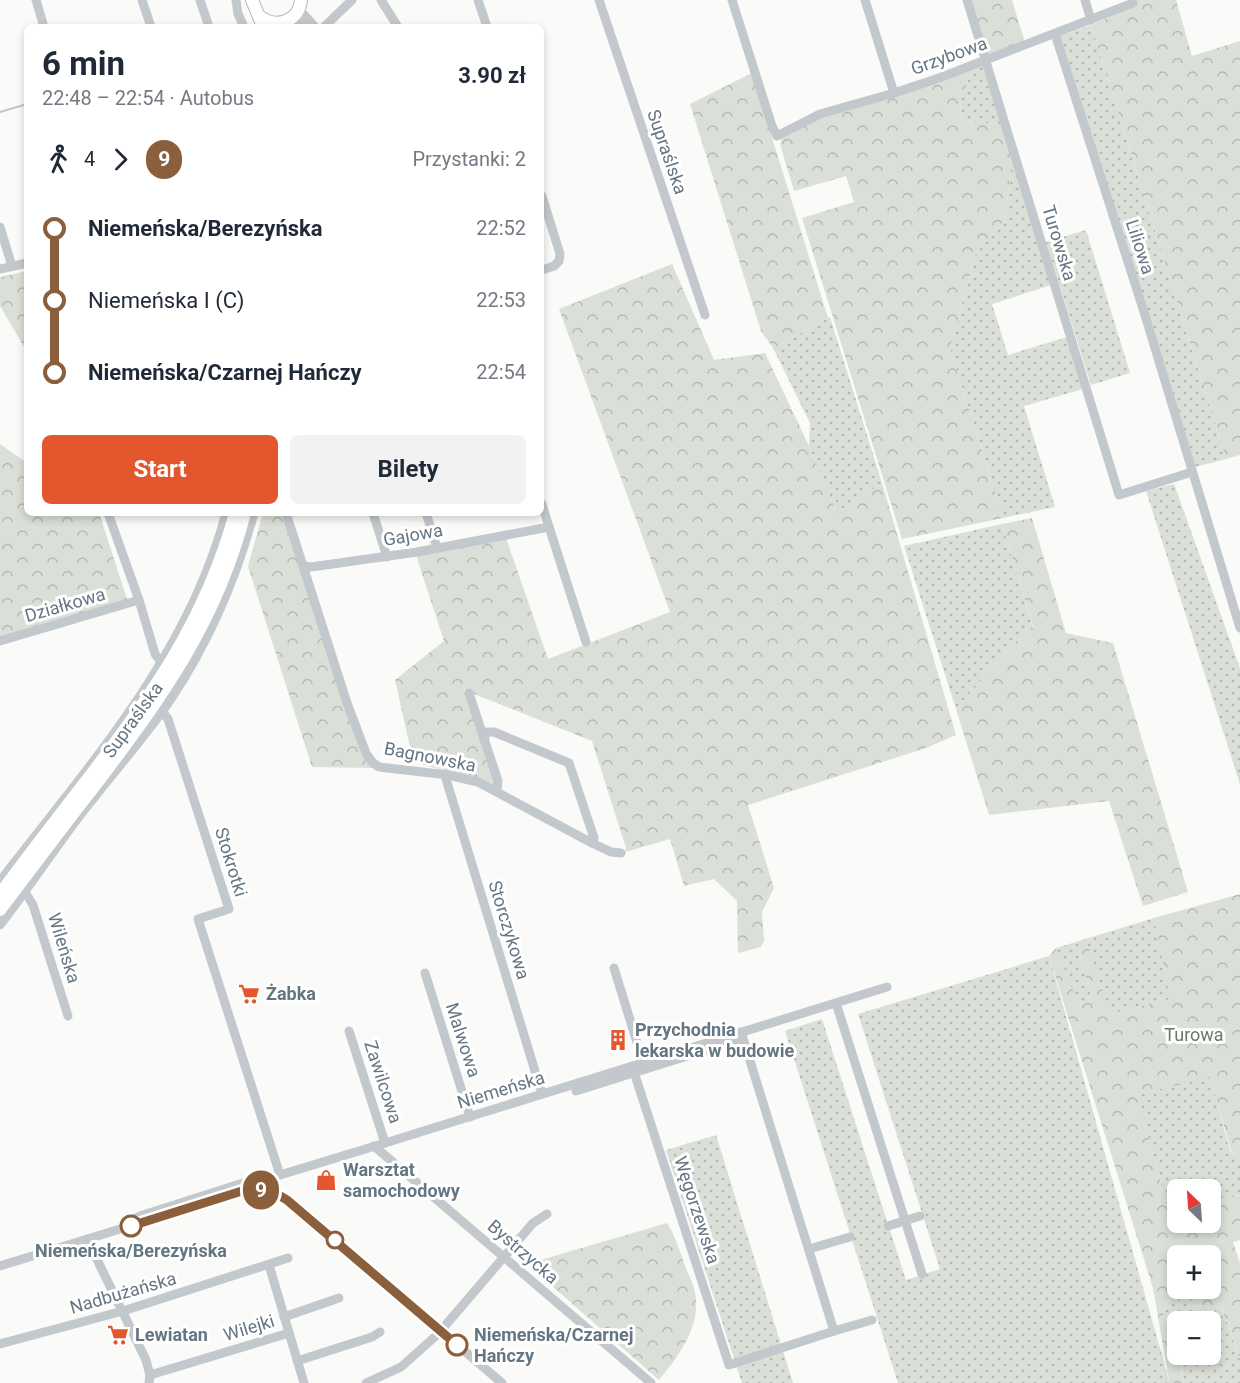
<!DOCTYPE html>
<html lang="pl">
<head>
<meta charset="utf-8">
<style>
	body { margin:0; font-family:Roboto,sans-serif; background:#f2f2f3; color:#1f2937; height:100vh; display:flex; flex-direction:column; font-size:22px; white-space:nowrap }
	* { box-sizing:border-box; margin:0 }
	p { font-size:20px; color:#747a83 }
	.icon { flex:none; width:33px; height:33px; fill:none; stroke:currentColor; stroke-width:2; stroke-linecap:round; stroke-linejoin:round }
	.map { position:relative; flex:1; overflow:hidden }
	.side { position:absolute; left:24px; top:24px; width:520px; height:492px; display:flex; flex-direction:column; background:#fff; border-radius:9px; box-shadow:0 3px 9px #0003 }
	.side>* { flex:none }
	.badge { padding:0 12px; border-radius:20px; font-size:21px; line-height:39px }
	.needle { width:39px; rotate:335deg }
	.buttons { position:absolute; left:1167px; top:1179px; display:grid; gap:12px }
	.buttons a { display:grid; place-items:center; width:54px; height:54px; border-radius:9px; background:#fff; box-shadow:0 3px 9px #0003; font-size:30px }
	.map>.badge { position:absolute; translate:-50% -50%; box-shadow:0 0 0 3px #fff }
	.legs { display:flex; align-items:center; gap:9px; height:66px; padding:0 18px; font-size:20px }
	.legs p { margin-inline-start:auto }
	.head { display:flex; align-items:center; justify-content:space-between; height:102px; padding:0 18px }
	h1 { font-size:33px; font-weight:700; line-height:45px }
	.primary-button { display:flex; gap:12px; margin-top:auto; padding:12px 18px }
	.primary-button a { flex:1; height:69px; border-radius:9px; background:#e4572e; color:#fff; font-size:24px; font-weight:700; line-height:69px; text-align:center }
	.primary-button a+a { background:#f2f2f3; color:#1f2937 }
	ul { padding:0 18px; list-style:none }
	li { display:flex; align-items:center; gap:21px; height:72px; font-size:22px }
	li i { display:grid; place-items:center; width:9px; height:100%; margin:0 8px; background:currentColor }
	li i::after { content:''; width:15px; height:15px; margin:-8px; border:4px solid; border-radius:50%; background:#fff }
	li p { margin-inline-start:auto }
	li:first-child i { background:linear-gradient(#0000 50%,currentColor 0) }
	li:last-child i { background:linear-gradient(currentColor 50%,#0000 0) }
	.map>svg:first-child { display:block }
	.grass { fill:url(#grass-dots) }
	.forest { fill:url(#forest-crowns) }
	.lines { fill:none; stroke-linecap:round; stroke-linejoin:round }
	.stream { stroke:#bbc7cb; stroke-width:2 }
	.major-casing { stroke:#b5babe; stroke-width:14 }
	.minor { stroke:#c3c8cc; stroke-width:9 }
	.major { stroke:#fff; stroke-width:12 }
	.line-1-casing { stroke:#fff; stroke-width:14 }
	.line-1 { stroke:#8b5e3c; stroke-width:9 }
	.stop-1-dot { fill:#fff; stroke:#8b5e3c; stroke-width:3 }
	.labels { text-anchor:middle; stroke-width:6; stroke-linejoin:round; paint-order:stroke }
	.street-label { font-size:18px; fill:#657683; stroke:#fff }
	.poi-label { font-size:18px; font-weight:bold; fill:#657683; stroke:#fff; text-anchor:start }
	.park-label { font-size:18px; fill:#687a64; stroke:#fff }
	.stop-label { font-size:18px; font-weight:bold; fill:#657683; stroke:#fff }
</style>
</head>
<body>
<div class="map">
<svg width="1240" height="1383" viewBox="0 0 1240 1383">
	<defs>
		<pattern id="grass-dots" width="8" height="8" patternUnits="userSpaceOnUse" patternTransform="scale(1.5)"><rect width="8" height="8" fill="#dadfd7"/><path d="M2 2h.1M6 6h.1" fill="none" stroke="#b4b9b4" stroke-width="1.8" stroke-linecap="round"/></pattern>
		<pattern id="forest-crowns" width="20" height="18" patternUnits="userSpaceOnUse" patternTransform="scale(1.5)"><rect width="20" height="18" fill="#dadfd7"/><path d="M2 6a3 3 0 1 1 6 0M12 15a3 3 0 1 1 6 0" fill="none" stroke="#b4b9b4"/></pattern>
	</defs>
	<rect width="100%" height="100%" fill="#fafaf8"/>
	<g class="grass">
		<polygon points="1091,25 1226,459 1195,467 1060,36"/>
		<polygon points="983,66 1001,124 963,122 960,104 972,69"/>
		<polygon points="1012,158 1051,285 992,304 1008,355 1067,337 1083,389 1024,406 1055,507 1003,518 950,348 976,253 1005,220"/>
		<polygon points="1086,230 1130,373 1091,385 1046,242"/>
		<polygon points="830,317 882,483 837,513 809,446 810,423 773,348"/>
		<polygon points="1174,484 1240,668 1240,784 1146,491"/>
		<polygon points="1002,524 1033,628 1028,628 956,709 904,546"/>
		<polygon points="1154,918 1171,999 1110,1014 1087,947 1079,952 1092,1000 1078,1005 1056,948"/>
		<polygon points="1049,956 1169,1380 1167,1383 898,1383 785,1031 822,1019 906,1280 940,1269 858,1014"/>
		<polygon points="1210,1076 1230,1151 1240,1157 1240,1195 1211,1203 1210,1190 1178,1190 1177,1212 1169,1214 1137,1095"/>
		<polygon points="716,1135 793,1383 742,1383 666,1150"/>
		<polygon points="1174,1287 1191,1289 1199,1315 1222,1308 1240,1359 1240,1383 1184,1383 1180,1355 1210,1354 1210,1322 1178,1322 1177,1344 1175,1332 1163,1313"/>
	</g>
	<g class="forest">
		<polygon points="968,0 1012,0 1025,43 986,58"/>
		<polygon points="1134,0 1176,0 1192,56 1240,41 1240,455 1226,459 1091,25 1135,6"/>
		<polygon points="972,69 960,104 963,122 1001,124 1012,158 1005,220 976,253 950,348 1003,518 902,539 802,218 854,202 846,176 794,191 780,144 782,138 814,120"/>
		<polygon points="752,73 828,318 773,348 761,331 690,104"/>
		<polygon points="672,264 714,360 765,353 809,446 837,513 882,483 956,735 926,748 748,805 774,888 762,912 764,941 761,947 738,953 737,901 714,879 684,886 670,839 625,852 626,848 592,741 464,690 497,788 478,779 420,764 412,756 395,680 444,641 416,555 506,538 548,659 670,612 559,309"/>
		<polygon points="27,271 27,352 0,306 0,277"/>
		<polygon points="0,444 27,463 27,513 99,513 128,602 0,637"/>
		<polygon points="263,513 283,513 372,768 312,767 248,566"/>
		<polygon points="1032,518 1066,633 1113,643 1188,892 1143,906 1109,801 989,815 956,709 1028,628 1033,627 1002,524"/>
		<polygon points="1240,894 1240,1157 1231,1151 1210,1077 1137,1095 1169,1213 1177,1212 1178,1222 1210,1222 1211,1203 1240,1195 1240,1240 1233,1242 1240,1263 1240,1359 1222,1308 1199,1315 1191,1289 1210,1288 1210,1256 1178,1256 1177,1287 1174,1287 1163,1313 1175,1332 1184,1383 1167,1383 1169,1380 1153,1288 1049,956 1056,948 1079,1005 1092,1000 1079,952 1088,946 1110,1014 1170,999 1154,918"/>
		<path d="M667 1223C675 1236 680 1251 685 1266 688 1274 693 1283 695 1292 702 1325 679 1356 659 1380L527 1264Z"/>
	</g>
	<g class="lines">
		<polyline class="stream" points="0,112 27,104"/>
		<defs>
			<g id="major">
				<polyline points="252,0 262,24"/>
				<path d="M259 16C276 29 299 22 301 0"/>
				<path d="M0 894C27 857 55 821 83 785 150 698 205 622 235 513"/>
				<path d="M0 910C32 868 64 825 97 783 163 696 217 621 245 513"/>
			</g>
		</defs>
		<use href="#major" class="major-casing"/>
		<g class="minor">
			<polyline points="36,0 44,27"/>
			<polyline points="142,0 151,27"/>
			<polyline points="200,0 209,27"/>
			<polyline points="236,0 238,14 244,27"/>
			<polyline points="381,0 398,27"/>
			<polyline points="478,0 487,27"/>
			<polyline points="599,0 705,315"/>
			<polyline points="732,0 772,126 777,136 820,114 894,93 939,78 1133,3"/>
			<polyline points="865,0 894,93"/>
			<polyline points="967,0 1119,495 1192,472"/>
			<polyline points="1085,0 1091,20"/>
			<polyline points="299,9 315,27"/>
			<polyline points="291,19 308,27"/>
			<polyline points="324,27 352,0"/>
			<polyline points="1055,34 1144,312 1240,628"/>
			<polyline points="542,196 560,254 559,261 554,266 542,270"/>
			<polyline points="0,227 12,266"/>
			<polyline points="0,269 27,263"/>
			<polyline points="542,504 549,527"/>
			<polyline points="108,513 139,600 155,654 162,663"/>
			<polyline points="286,513 347,703 366,753 373,763 379,767 448,775 478,782 592,843 611,852 621,853"/>
			<polyline points="373,513 387,557"/>
			<polyline points="426,513 437,548"/>
			<polyline points="304,566 311,567 417,552 549,527 586,642"/>
			<polyline points="0,641 139,600"/>
			<polyline points="469,693 498,781 497,791"/>
			<polyline points="162,711 168,719 229,909 198,919 280,1175"/>
			<polyline points="484,739 487,732 494,732 569,763 594,838 592,843"/>
			<polyline points="448,775 446,779 542,1094"/>
			<path d="M0 881C88 767 189 655 226 513"/>
			<polyline points="25,892 33,905 68,1016"/>
			<path d="M0 925C31 885 58 843 89 804 116 769 146 736 171 699 209 642 236 579 254 513"/>
			<polyline points="614,968 643,1062"/>
			<polyline points="425,973 470,1117"/>
			<polyline points="836,1003 922,1274"/>
			<polyline points="349,1031 385,1143"/>
			<polyline points="741,1032 834,1331"/>
			<polyline points="632,1066 729,1365 834,1331 872,1320"/>
			<polyline points="576,1091 738,1040"/>
			<polyline points="374,1146 651,1383"/>
			<polyline points="131,1226 129,1221 143,1215 243,1183 280,1175 385,1143 887,987"/>
			<polyline points="888,1226 920,1216"/>
			<polyline points="87,1239 146,1360 150,1375 149,1383"/>
			<polyline points="809,1249 850,1237"/>
			<polyline points="269,1265 304,1383"/>
			<path d="M0 1266 237 1193C256 1188 271 1189 287 1200L502 1383"/>
			<polyline points="284,1317 339,1298"/>
			<polyline points="0,1344 123,1311 288,1258"/>
			<polyline points="297,1361 372,1337 380,1332"/>
			<polyline points="150,1375 289,1333"/>
			<polyline points="366,1383 401,1367 438,1334 533,1223 547,1214"/>
		</g>
		<use href="#major" class="major"/>
	</g>
	<g class="lines">
		<defs>
			<path id="line-1" d="M131 1226 242 1191C259 1188 273 1190 287 1200L457 1345"/>
		</defs>
		<use href="#line-1" class="line-1-casing"/>
		<use href="#line-1" class="line-1"/>
	</g>
	<defs>
		<symbol id="supermarket-bare" viewBox="-9 -9 18 18"><path d="M-6-5.5h2.5l.6 2H6L4.5 2H-2.5L-4.4-4H-6ZM-1.5 3.2a1.3 1.3 0 1 0 .1 0ZM3 3.2a1.3 1.3 0 1 0 .1 0Z" fill="#e4572e" stroke="#fff" stroke-width="2.5" paint-order="stroke"/></symbol>
		<symbol id="building-bare" viewBox="-9 -9 18 18"><path d="M-4-6H4V6H1V3H-1V6H-4ZM-2.5-4.3h1.7v1.8h-1.7ZM.8-4.3h1.7v1.8H.8ZM-2.5-1h1.7V.8h-1.7ZM.8-1h1.7V.8H.8Z" fill="#e4572e" stroke="#fff" stroke-width="2.5" paint-order="stroke"/></symbol>
		<symbol id="shop-bare" viewBox="-9 -9 18 18"><path d="M-5-2.5h2.3a2.7 3.5 0 0 1 5.4 0H5L5.5 6h-11ZM-1.5-2.5h3a1.5 2.3 0 0 0-3 0Z" fill="#e4572e" stroke="#fff" stroke-width="2.5" paint-order="stroke"/></symbol>
	</defs>
	<g fill-rule="evenodd">
		<use href="#supermarket-bare" x="234" y="979" width="30" height="30"/>
		<use href="#building-bare" x="603" y="1025" width="30" height="30"/>
		<use href="#shop-bare" x="311" y="1165" width="30" height="30"/>
		<use href="#supermarket-bare" x="103" y="1320" width="30" height="30"/>
	</g>
	<g class="stop-1-dot">
		<circle cx="131" cy="1226" r="10"/>
		<circle cx="335" cy="1240" r="8"/>
		<circle cx="457" cy="1345" r="10"/>
	</g>
	<g class="labels">
		<g class="street-label">
			<text transform="translate(949 56) rotate(-20)" y="6">Grzybowa</text>
			<text transform="translate(667 152) rotate(71)" y="6">Supraślska</text>
			<text transform="translate(1059 243) rotate(73)" y="6">Turowska</text>
			<text transform="translate(1140 247) rotate(72)" y="6">Liliowa</text>
			<text transform="translate(413 535) rotate(-10)" y="6">Gajowa</text>
			<text transform="translate(65 605) rotate(-16)" y="6">Działkowa</text>
			<text transform="translate(133 720) rotate(-54)" y="6">Supraślska</text>
			<text transform="translate(430 757) rotate(11)" y="6">Bagnowska</text>
			<text transform="translate(231 862) rotate(73)" y="6">Stokrotki</text>
			<text transform="translate(509 930) rotate(73)" y="6">Storczykowa</text>
			<text transform="translate(64 948) rotate(73)" y="6">Wileńska</text>
			<text transform="translate(463 1040) rotate(72)" y="6">Malwowa</text>
			<text transform="translate(383 1082) rotate(72)" y="6">Zawilcowa</text>
			<text transform="translate(501 1090) rotate(-17)" y="6">Niemeńska</text>
			<text transform="translate(697 1210) rotate(72)" y="6">Węgorzewska</text>
			<text transform="translate(523 1252) rotate(41)" y="6">Bystrzycka</text>
			<text transform="translate(123 1293) rotate(-16)" y="6">Nadbużańska</text>
			<text transform="translate(249 1328) rotate(-17)" y="6">Wilejki</text>
		</g>
		<g class="poi-label">
			<text x="266" y="1000">Żabka</text>
			<text x="635" y="1036">Przychodnia<tspan x="635" dy="21">lekarska w budowie</tspan></text>
			<text x="343" y="1176">Warsztat<tspan x="343" dy="21">samochodowy</tspan></text>
			<text x="135" y="1341">Lewiatan</text>
		</g>
		<g class="park-label">
			<text x="1194" y="1041">Turowa</text>
		</g>
		<g class="stop-label">
			<text x="131" y="1257">Niemeńska/Berezyńska</text>
			<text x="474" y="1341" text-anchor="start">Niemeńska/Czarnej<tspan x="474" dy="21">Hańczy</tspan></text>
		</g>
	</g>
</svg>
<div class="buttons">
<a><svg class="needle" viewBox="-14 -14 28 28"><path d="M0-13l5 13h-10z" fill="#e53935"/><path d="M0 13l5-13h-10z" fill="#747a83"/></svg></a>
<a>+</a>
<a>−</a>
</div>
<b class="badge" style="left:261px;top:1190px;background:#8b5e3c;color:#fff">9</b>
<section class="side">
<div class="head"><div><h1>6 min</h1><p>22:48 – 22:54 · Autobus</p></div><b>3.90 zł</b></div>
<div class="legs"><svg class="icon" aria-label="walk" viewBox="0 0 24 24"><circle cx="13" cy="4" r="2"/><path d="M13 8l-2 6 4 7M11 14l-3 7M7 12l3-4h3l4 4"/></svg>4<svg class="icon" aria-label="forward" viewBox="0 0 24 24"><path d="M9 5l7 7-7 7"/></svg><b class="badge" style="background:#8b5e3c;color:#fff">9</b><p>Przystanki: 2</p></div>
<ul>
<li><i style="color:#8b5e3c"></i><b>Niemeńska/Berezyńska</b><p>22:52</p></li>
<li><i style="color:#8b5e3c"></i><span>Niemeńska I (C)</span><p>22:53</p></li>
<li><i style="color:#8b5e3c"></i><b>Niemeńska/Czarnej Hańczy</b><p>22:54</p></li>
</ul>
<div class="primary-button"><a>Start</a><a>Bilety</a></div>
</section>
</div>
</body>
</html>
